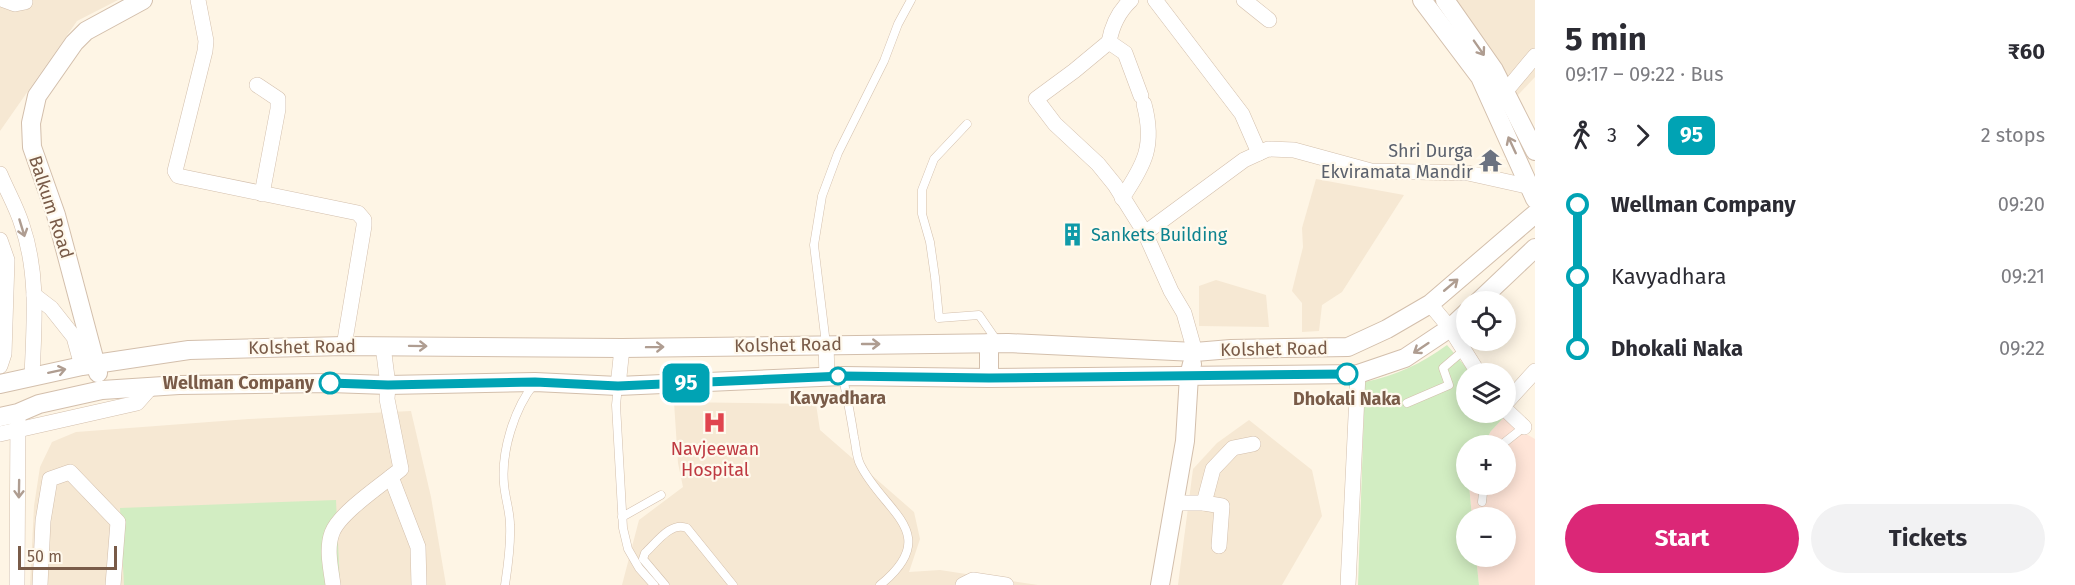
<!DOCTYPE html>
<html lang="en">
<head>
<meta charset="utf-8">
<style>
	body { margin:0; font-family:"Fira Sans",sans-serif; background:#f2f2f3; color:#2b2b33; height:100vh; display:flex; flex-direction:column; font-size:22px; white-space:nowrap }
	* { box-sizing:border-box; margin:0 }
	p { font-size:20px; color:#7c7c81 }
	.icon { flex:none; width:33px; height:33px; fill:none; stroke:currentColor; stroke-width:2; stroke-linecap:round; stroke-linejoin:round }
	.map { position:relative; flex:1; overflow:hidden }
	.details { display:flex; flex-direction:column; background:#fff; width:540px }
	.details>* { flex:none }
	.badge { padding:0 12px; border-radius:9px; font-size:21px; line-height:39px }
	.tools { position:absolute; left:1456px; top:291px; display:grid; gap:12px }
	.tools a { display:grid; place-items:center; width:60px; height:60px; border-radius:50%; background:#fff; box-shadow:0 3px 15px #0003; font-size:30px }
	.scale { position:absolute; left:18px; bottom:15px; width:99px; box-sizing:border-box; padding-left:6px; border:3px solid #795b48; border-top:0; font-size:16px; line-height:21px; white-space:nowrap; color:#795b48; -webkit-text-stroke:4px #fff9ed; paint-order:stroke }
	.map>.badge { position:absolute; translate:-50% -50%; box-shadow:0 0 0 3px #fff }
	.legs { display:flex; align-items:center; gap:9px; height:66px; padding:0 30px; font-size:20px }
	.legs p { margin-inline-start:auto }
	.summary { display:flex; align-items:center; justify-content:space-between; height:102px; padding:0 30px }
	h1 { font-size:33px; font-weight:700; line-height:45px }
	.cta { display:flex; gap:12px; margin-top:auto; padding:12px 30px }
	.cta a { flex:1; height:69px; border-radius:36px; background:#db2777; color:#fff; font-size:24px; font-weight:700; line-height:69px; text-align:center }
	.cta a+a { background:#f2f2f3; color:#2b2b33 }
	ul { padding:0 30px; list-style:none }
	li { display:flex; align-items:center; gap:21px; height:72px; font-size:22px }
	li i { display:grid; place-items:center; width:9px; height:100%; margin:0 8px; background:currentColor }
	li i::after { content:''; width:15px; height:15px; margin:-8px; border:4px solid; border-radius:50%; background:#fff }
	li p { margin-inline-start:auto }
	li:first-child i { background:linear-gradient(#0000 50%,currentColor 0) }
	li:last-child i { background:linear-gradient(currentColor 50%,#0000 0) }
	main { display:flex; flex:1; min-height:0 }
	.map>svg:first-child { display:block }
	.residential { fill:#f6e8d3 }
	.commercial { fill:#ffe5d8 }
	.green { fill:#d2edc2 }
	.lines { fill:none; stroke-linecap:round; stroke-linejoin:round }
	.service-casing { stroke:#d3bfac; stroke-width:9 }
	.minor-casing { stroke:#d3bfac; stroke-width:16 }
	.tertiary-casing { stroke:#d3bfac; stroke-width:20 }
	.service { stroke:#fff; stroke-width:8 }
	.minor { stroke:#fff; stroke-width:15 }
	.tertiary { stroke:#fff; stroke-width:18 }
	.oneway { stroke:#af9d91 }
	.line-1-casing { stroke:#fff; stroke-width:14 }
	.line-1 { stroke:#00a3b4; stroke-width:9 }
	.stop-1-dot { fill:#fff; stroke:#00a3b4; stroke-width:3 }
	.labels { text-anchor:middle; stroke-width:4.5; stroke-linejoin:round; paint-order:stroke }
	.worship-label { font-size:18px; fill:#5b616d; stroke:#fff9ed; text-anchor:end }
	.street-label { font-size:18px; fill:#795b48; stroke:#fff9ed }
	.culture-label { font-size:18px; fill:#0d838f; stroke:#fff9ed; text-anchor:start }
	.stop-label { font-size:18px; font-weight:bold; fill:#795b48; stroke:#fff9ed }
	.health-label { font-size:18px; fill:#be3a42; stroke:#fff9ed }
</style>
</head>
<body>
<main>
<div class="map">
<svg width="1535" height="585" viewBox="0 0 1535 585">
	<rect width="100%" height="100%" fill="#fef5e5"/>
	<g class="residential">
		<polygon points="0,0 118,0 77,21 0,131"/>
		<polygon points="1455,0 1535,0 1535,77 1518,95"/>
		<polygon points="1316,179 1404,195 1342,292 1322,305 1319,331 1302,332 1302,303 1292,291 1303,247 1302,228"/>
		<polygon points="1216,280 1266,295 1269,327 1199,326 1199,286"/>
		<polygon points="674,402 816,404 820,430 914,512 920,539 909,572 940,570 1038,585 622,585 639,520 683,487 678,463"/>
		<polygon points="411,411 431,497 446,585 30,585 34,506 40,467 52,442 76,432 249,419"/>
		<polygon points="1249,420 1312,470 1322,516 1282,585 1178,585 1193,469 1217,443"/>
	</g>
	<polygon class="commercial" points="1506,415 1519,430 1535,439 1535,585 1479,585 1476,557 1506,556 1506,518 1472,517 1469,485 1506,484 1506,446 1483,445 1491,431"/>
	<g class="green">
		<path d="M1447 345 1471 373 1467 374V412L1504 413 1506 415 1491 431 1483 445 1467 446V484L1469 485 1472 517 1467 518V556L1476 557 1479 585H1358L1365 382C1397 375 1421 364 1447 345Z"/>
		<polygon points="336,500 340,585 124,585 120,508"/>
	</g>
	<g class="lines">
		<defs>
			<g id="service">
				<polyline points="967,124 934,159 922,190 922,214 930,242 935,277 939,318 979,315 997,341"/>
				<polyline points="826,344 814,245 822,196 838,153 884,61 898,24 911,0"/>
				<path d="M843 378C847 397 851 417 854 437 856 445 856 456 860 464 883 512 944 533 880 585"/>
				<polyline points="618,386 616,405 623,528 628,549 639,568 654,585"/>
				<polyline points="1407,403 1449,385 1443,368 1464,350"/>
				<polyline points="1500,446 1524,427"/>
				<polyline points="1482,502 1484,484"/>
				<polyline points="622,517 661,495"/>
				<path d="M505 585C508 565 511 546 510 525 510 511 505 498 504 484 501 452 514 409 534 384"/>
				<path d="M665 585 643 559 645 553C656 543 671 521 687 528L733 585"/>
			</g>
			<g id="minor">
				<polyline points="4,0 15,4 25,2"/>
				<polyline points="198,0 206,41 205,51 175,171 178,176 358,213 364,220 364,226 344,346"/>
				<polyline points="1155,0 1242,114 1259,153"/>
				<polyline points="1244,0 1269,20"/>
				<polyline points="1109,42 1074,71 1036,99 1055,124 1098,164 1115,185 1145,233 1171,291 1184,313 1195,352"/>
				<polyline points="1109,42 1125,53 1141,96"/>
				<path d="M1109 42C1112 25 1118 12 1131 0"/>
				<polyline points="257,85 278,99 278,109 262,194"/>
				<polyline points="1496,98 1505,92 1535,56"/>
				<path d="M0 174C7 191 17 208 22 225 39 274 34 326 32 376"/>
				<path d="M1122 198C1145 164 1155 145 1144 104"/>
				<polyline points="1145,233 1244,160 1268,149 1294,150 1371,171 1468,173 1531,187"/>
				<polyline points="0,240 7,260 4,354 0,366"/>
				<polyline points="34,295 51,308 74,337 82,366"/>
				<polyline points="1430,304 1450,328 1479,374"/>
				<polyline points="826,344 827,377"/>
				<polyline points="618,386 622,348"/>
				<polyline points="1506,403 1535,371"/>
				<polyline points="1506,410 1524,427"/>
				<polyline points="0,434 137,403 152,386"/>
				<polyline points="391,477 418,547 419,585"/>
				<polyline points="1174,503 1204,503"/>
				<polyline points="1219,546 1222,506 1204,503 1213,469 1233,448 1253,444"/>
				<polyline points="17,585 18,413"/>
				<polyline points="40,585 43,521 50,479 70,472 118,522 113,585"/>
				<path d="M333 585C331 569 326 549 332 533 339 513 383 484 401 469L387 399 388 385 383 346"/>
				<polyline points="963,585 973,580 1006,585"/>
				<polyline points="1348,585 1358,374"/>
			</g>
			<g id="tertiary">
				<polyline points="1422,0 1480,77 1535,199"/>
				<polyline points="1445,0 1494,70 1535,151"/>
				<polyline points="1478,302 1535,248"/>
				<polyline points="98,373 56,215 32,147 31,123 37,96 74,43 86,31 143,0"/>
				<polyline points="989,378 989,343"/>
				<polyline points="0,384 82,366 189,350 344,346 622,348 1008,343 1195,352 1231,349 1348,347 1387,329 1430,304 1535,214"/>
				<polyline points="0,417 18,413 39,404 102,390 179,385 330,383 388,385 535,382 618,386 843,376 989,378 1358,374 1405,358 1450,328 1467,312"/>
				<polyline points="1160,585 1185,441 1189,376 1192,364"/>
			</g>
		</defs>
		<use href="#service" class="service-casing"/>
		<use href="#minor" class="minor-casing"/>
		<use href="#tertiary" class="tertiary-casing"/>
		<use href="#service" class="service"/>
		<use href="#minor" class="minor"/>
		<use href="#tertiary" class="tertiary"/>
	</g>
	<defs><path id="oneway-shaft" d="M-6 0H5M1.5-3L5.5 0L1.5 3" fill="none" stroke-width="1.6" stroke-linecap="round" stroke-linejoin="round" transform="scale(1.5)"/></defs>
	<g class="oneway">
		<use href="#oneway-shaft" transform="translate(1479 48) rotate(55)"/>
		<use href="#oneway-shaft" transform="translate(1512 145) rotate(-115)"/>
		<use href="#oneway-shaft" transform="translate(22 228) rotate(73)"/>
		<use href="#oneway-shaft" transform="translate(1451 285) rotate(-40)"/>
		<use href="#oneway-shaft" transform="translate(871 344)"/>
		<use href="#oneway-shaft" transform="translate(418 346) rotate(1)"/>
		<use href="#oneway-shaft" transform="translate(655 347) rotate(-1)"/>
		<use href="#oneway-shaft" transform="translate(1421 348) rotate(146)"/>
		<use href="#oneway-shaft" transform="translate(57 371) rotate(-12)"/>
		<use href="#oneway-shaft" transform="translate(19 489) rotate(91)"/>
	</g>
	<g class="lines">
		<defs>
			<polyline id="line-1" points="330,383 388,385 535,382 618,386 843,376 989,378 1347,374"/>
		</defs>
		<use href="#line-1" class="line-1-casing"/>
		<use href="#line-1" class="line-1"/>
	</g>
	<defs>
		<symbol id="temple-bare" viewBox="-9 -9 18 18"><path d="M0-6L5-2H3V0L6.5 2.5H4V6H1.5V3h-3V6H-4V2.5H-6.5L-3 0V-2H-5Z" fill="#6b7280" stroke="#fff9ed" stroke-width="2.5" paint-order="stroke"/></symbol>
		<symbol id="building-bare" viewBox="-9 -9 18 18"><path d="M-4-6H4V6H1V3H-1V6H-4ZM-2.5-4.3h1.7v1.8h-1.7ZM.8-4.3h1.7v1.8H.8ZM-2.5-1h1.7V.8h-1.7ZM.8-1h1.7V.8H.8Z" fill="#0f9aa8" stroke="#fff9ed" stroke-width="2.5" paint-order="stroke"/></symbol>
		<symbol id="hospital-bare" viewBox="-9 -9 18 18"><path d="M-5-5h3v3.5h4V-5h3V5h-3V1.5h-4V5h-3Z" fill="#e0444e" stroke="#fff9ed" stroke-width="2.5" paint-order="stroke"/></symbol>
	</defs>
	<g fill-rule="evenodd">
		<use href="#temple-bare" x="1474" y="144" width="33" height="33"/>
		<use href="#building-bare" x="1056" y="218" width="33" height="33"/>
		<use href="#hospital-bare" x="698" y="406" width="33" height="33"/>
	</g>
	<g class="stop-1-dot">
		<circle cx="1347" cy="374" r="10"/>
		<circle cx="838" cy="376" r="8"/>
		<circle cx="330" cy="383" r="10"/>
	</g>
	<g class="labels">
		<g class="worship-label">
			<text x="1473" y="157">Shri Durga<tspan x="1473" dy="21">Ekviramata Mandir</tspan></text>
		</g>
		<g class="street-label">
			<text transform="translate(51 207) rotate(72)" y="6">Balkum Road</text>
			<text transform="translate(788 345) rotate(-1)" y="6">Kolshet Road</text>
			<text transform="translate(302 347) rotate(-1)" y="6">Kolshet Road</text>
			<text transform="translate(1274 349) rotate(-1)" y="6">Kolshet Road</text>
		</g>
		<g class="culture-label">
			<text x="1091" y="241">Sankets Building</text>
		</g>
		<g class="stop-label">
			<text x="314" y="389" text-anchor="end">Wellman Company</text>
			<text x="838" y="404">Kavyadhara</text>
			<text x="1347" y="405">Dhokali Naka</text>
		</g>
		<g class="health-label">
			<text x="715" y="455">Navjeewan<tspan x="715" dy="21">Hospital</tspan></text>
		</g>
	</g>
</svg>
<div class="tools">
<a><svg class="icon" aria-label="locate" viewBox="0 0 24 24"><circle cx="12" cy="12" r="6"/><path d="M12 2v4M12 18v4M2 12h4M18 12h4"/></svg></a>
<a><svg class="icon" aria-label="layers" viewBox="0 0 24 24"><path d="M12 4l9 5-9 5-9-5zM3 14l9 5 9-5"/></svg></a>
<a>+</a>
<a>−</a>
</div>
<div class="scale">50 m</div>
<b class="badge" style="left:686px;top:383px;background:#00a3b4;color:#fff">95</b>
</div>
<section class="details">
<div class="summary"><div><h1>5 min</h1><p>09:17 – 09:22 · Bus</p></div><b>₹60</b></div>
<div class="legs"><svg class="icon" aria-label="walk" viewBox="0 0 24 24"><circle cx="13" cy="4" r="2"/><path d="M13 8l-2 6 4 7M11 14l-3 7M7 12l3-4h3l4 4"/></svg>3<svg class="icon" aria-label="forward" viewBox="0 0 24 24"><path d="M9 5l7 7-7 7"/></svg><b class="badge" style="background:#00a3b4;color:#fff">95</b><p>2 stops</p></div>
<ul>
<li><i style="color:#00a3b4"></i><b>Wellman Company</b><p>09:20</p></li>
<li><i style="color:#00a3b4"></i><span>Kavyadhara</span><p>09:21</p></li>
<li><i style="color:#00a3b4"></i><b>Dhokali Naka</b><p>09:22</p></li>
</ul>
<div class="cta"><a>Start</a><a>Tickets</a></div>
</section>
</main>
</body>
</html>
